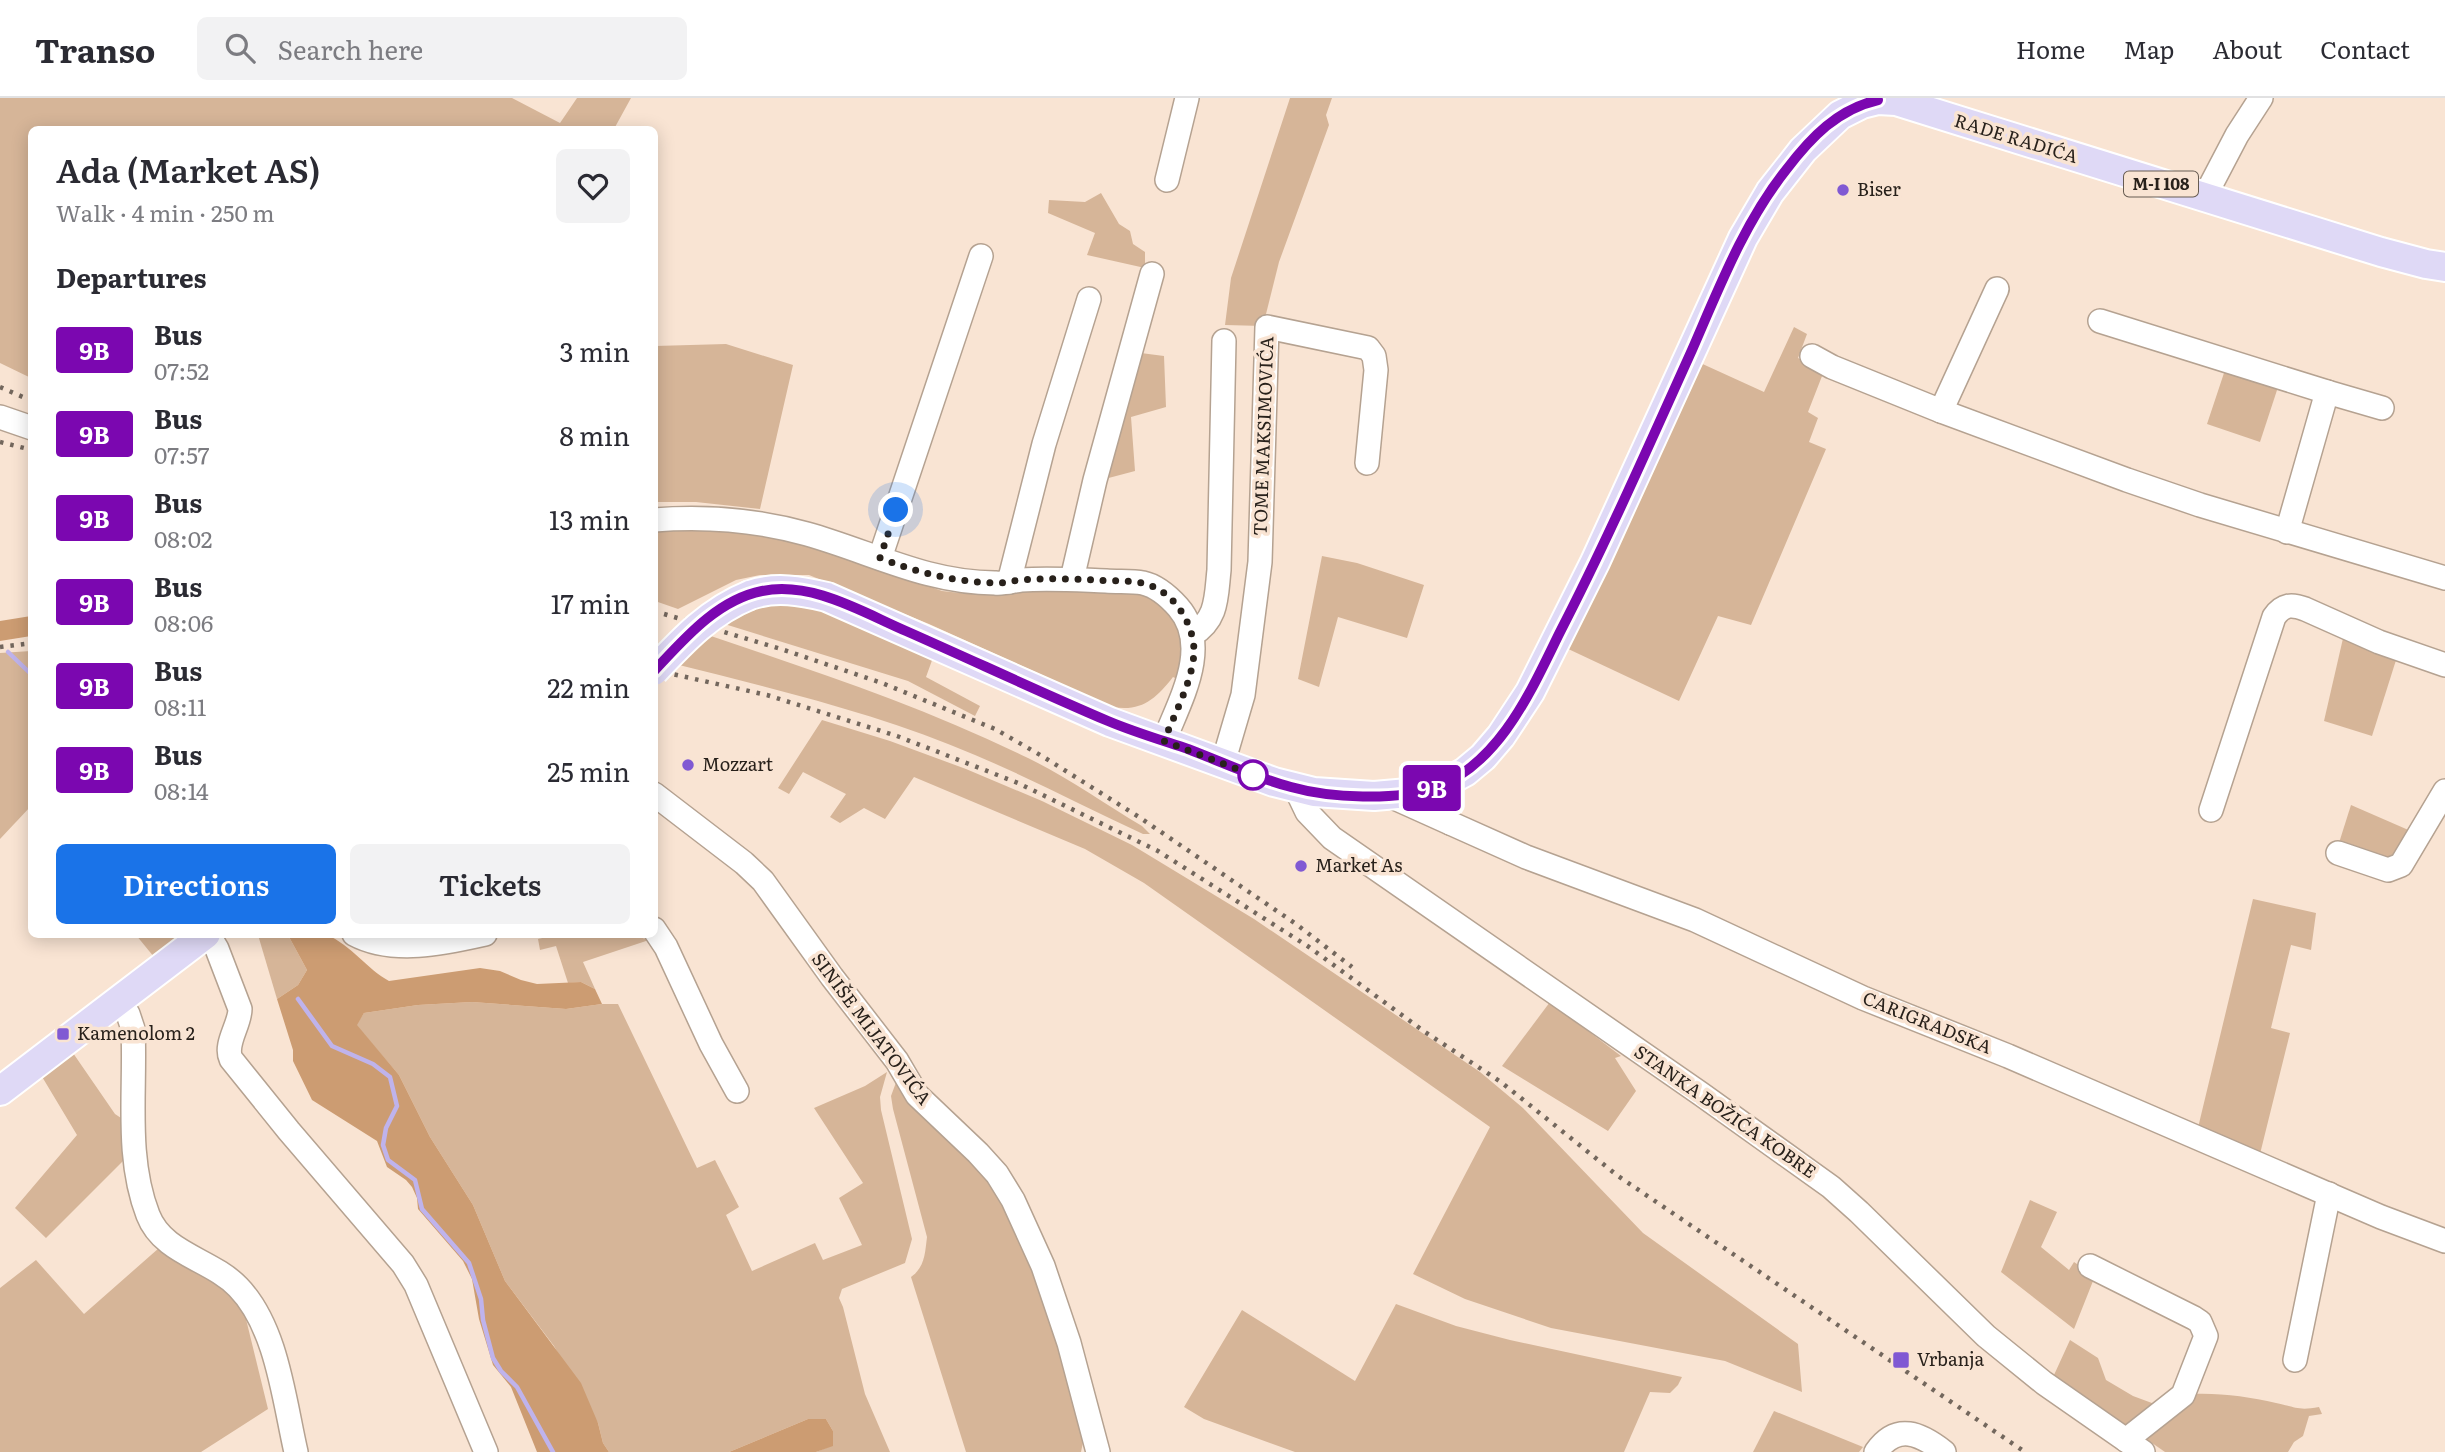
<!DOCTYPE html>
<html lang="en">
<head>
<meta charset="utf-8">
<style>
	body { margin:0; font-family:Literata,serif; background:#f2f2f3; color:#2b2b33; height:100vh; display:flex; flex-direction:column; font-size:26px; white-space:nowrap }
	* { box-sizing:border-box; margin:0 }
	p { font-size:23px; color:#7c7c81 }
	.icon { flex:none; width:38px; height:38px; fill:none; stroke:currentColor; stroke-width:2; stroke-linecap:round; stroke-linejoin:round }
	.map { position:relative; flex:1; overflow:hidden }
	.details { position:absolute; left:28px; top:28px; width:630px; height:812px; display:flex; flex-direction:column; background:#fff; border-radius:10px; box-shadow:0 4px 18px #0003 }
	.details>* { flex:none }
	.badge { padding:0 14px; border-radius:5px; font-size:24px; line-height:46px }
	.you { position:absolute; width:35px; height:35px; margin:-18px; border:5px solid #fff; border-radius:50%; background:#1a73e8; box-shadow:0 0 0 10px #1a73e833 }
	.map>.badge { position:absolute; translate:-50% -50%; box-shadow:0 0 0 4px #fff }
	h2 { padding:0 28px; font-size:26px; line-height:63px }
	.round { display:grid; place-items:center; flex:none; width:74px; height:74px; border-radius:10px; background:#f2f2f3 }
	.summary { display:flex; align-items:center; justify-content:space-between; height:119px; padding:0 28px }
	h1 { font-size:33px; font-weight:600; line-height:52px }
	.action { display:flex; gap:14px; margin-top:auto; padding:14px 28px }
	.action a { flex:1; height:80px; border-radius:10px; background:#1a73e8; color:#fff; font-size:28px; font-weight:600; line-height:80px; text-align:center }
	.action a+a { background:#f2f2f3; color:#2b2b33 }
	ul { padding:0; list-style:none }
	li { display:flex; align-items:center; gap:21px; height:84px; padding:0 28px }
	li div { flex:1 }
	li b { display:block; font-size:26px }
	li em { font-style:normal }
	li .badge { min-width:77px; font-weight:700; text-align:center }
	header { display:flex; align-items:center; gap:42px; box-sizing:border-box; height:98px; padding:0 35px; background:#fff; border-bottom:2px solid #e1e1e2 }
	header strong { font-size:33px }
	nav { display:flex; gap:38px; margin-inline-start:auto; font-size:24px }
	.search { width:490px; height:63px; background:#f2f2f3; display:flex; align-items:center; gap:18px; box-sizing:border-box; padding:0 24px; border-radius:10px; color:#7c7c81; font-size:26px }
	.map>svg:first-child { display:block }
	.green { fill:#d6b598 }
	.forest { fill:#cc9c72 }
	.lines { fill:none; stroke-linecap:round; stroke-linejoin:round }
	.stream { stroke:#bfb3ec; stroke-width:4.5 }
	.minor-casing { stroke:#b5a291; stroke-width:26 }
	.major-casing { stroke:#fff; stroke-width:32 }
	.minor { stroke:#fff; stroke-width:23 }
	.major { stroke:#dfd9f6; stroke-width:28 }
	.rail { stroke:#73675d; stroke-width:4.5; stroke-dasharray:3.5 7; stroke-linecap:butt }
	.major-bridge-casing { stroke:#fff; stroke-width:32; stroke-linecap:butt }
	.major-bridge { stroke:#dfd9f6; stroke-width:28 }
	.line-casing { stroke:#fff; stroke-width:16 }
	.line { stroke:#7b07b0; stroke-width:10 }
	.walk { stroke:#28211b; stroke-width:7; stroke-dasharray:0 12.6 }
	.poi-dot { fill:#8059d3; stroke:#f9e4d3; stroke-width:2.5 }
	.stop-dot { fill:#fff; stroke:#7b07b0; stroke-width:3.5 }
	.labels { text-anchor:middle; stroke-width:7; stroke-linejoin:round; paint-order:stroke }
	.shield { fill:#f9e4d3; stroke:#675c52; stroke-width:2 }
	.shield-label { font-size:16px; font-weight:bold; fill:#28211b }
	.street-label { font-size:18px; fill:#28211b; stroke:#f9e4d3 }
	.poi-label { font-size:18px; fill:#28211b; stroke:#f9e4d3; text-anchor:start }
</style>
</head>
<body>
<header>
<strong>Transo</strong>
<div class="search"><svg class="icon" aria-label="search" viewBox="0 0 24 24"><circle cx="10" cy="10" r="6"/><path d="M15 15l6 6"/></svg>Search here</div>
<nav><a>Home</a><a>Map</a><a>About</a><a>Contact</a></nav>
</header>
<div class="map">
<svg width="2445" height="1354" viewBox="0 0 2445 1354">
	<rect width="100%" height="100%" fill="#f9e4d3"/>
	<g class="green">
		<polygon points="0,0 512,0 560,25 577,0 631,0 614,31 32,32 31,280 0,265"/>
		<polygon points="1290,0 1332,0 1326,17 1329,27 1279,164 1263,228 1225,227 1231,180"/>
		<polygon points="1101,95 1119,126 1130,133 1133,146 1145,154 1145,170 1087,157 1095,135 1048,115 1049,102 1085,104"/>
		<polygon points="1794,229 1807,236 1798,260 1824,273 1808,314 1818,320 1809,344 1826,351 1751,527 1718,518 1679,603 1564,549 1696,263 1764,294"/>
		<polygon points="726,246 793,267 760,411 696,404 655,404 655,248"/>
		<polygon points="1133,254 1164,258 1166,309 1131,319 1135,373 1101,382"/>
		<polygon points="2226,269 2279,286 2260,344 2207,326"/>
		<path d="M662 430H730L803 443 942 493 969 496 1093 490 1143 495 1156 500 1177 519 1184 551 1177 581 1173 579C1156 601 1141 614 1113 609L929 526 809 477H760L736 482 678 511 655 503V435Z"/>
		<polygon points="1322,458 1357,465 1424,487 1407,540 1338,519 1319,589 1298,581"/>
		<polygon points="798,501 935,554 926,579 980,608 975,618 908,583 718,524 748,508"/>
		<path d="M705 536C815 573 924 609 1028 660 1067 679 1105 706 1142 728L1150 736H1143C1087 710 1032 681 975 657 880 616 775 591 675 566Z"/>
		<polygon points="2344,536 2397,559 2372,638 2324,623"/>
		<polygon points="31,553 31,708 0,741 0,555"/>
		<polygon points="822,622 890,643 966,671 1042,703 1132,747 1254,821 1480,974 1523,1010 1643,1135 1798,1246 1802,1294 1725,1263 1551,1230 1465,1201 1413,1176 1490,1029 1144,785 1085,751 914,679 885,721 864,710 840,725 830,719 846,696 803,674 789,696 778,690"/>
		<polygon points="2351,707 2413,734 2395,761 2387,764 2338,748"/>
		<polygon points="2253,801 2316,815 2311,852 2291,847 2271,930 2290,935 2259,1060 2196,1038"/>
		<polygon points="559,836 630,836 649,842 583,864 595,891 581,884 568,885 556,848 540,852 538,841"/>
		<polygon points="136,837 186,837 154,859"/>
		<polygon points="258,837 288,837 307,872 298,887 277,901"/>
		<polygon points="472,904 566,911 602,906 618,906 697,1070 715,1062 739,1109 726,1117 752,1173 815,1145 823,1162 862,1147 839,1100 863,1085 814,1010 865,988 887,974 880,999 881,1012 912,1141 905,1165 842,1191 839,1200 843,1209 865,1296 890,1354 816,1354 833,1347 833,1333 826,1321 808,1321 729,1354 609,1354 603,1345 598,1325 554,1248 505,1183 473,1107 430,1039 399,977 356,927 364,915 418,907"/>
		<polygon points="1550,904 1621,958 1615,960 1636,993 1608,1033 1502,968"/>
		<polygon points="73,955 115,1016 127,1024 129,1057 46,1140 15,1110 77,1037 41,977"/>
		<path d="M898 979 991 1079 1030 1156 1086 1330 1081 1354H966L911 1179C925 1169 925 1155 927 1139L893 1011 891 998Z"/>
		<polygon points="2030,1102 2057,1114 2041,1149 2069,1172 2074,1164 2095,1178 2074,1231 2001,1174"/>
		<polygon points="159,1150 229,1192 245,1217 268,1311 201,1354 0,1354 0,1190 36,1162 84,1216"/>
		<polygon points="1396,1206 1456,1228 1510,1242 1682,1279 1678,1287 1670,1295 1650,1294 1624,1354 1295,1354 1204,1321 1184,1309 1242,1212 1355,1283"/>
		<polygon points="2070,1242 2098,1260 2106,1282 2133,1298 2160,1308 2130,1330 2054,1277"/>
		<path d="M2194 1296C2221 1295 2250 1299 2276 1305 2296 1309 2298 1313 2319 1309L2322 1316 2309 1318 2303 1338 2294 1344 2288 1354H2165L2142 1338Z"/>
		<polygon points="1774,1313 1863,1349 1859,1354 1753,1354"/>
	</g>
	<g class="forest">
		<polygon points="31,518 31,538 0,543 0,523"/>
		<path d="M288 837C299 836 317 833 327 837 351 847 367 871 389 883L480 870 500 873 521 882 537 886 581 884 595 891 602 906 566 911 472 904 418 907 364 915 357 927 399 977 430 1039 473 1107 505 1183 581 1285 598 1325 603 1345 609 1354H537L511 1289 493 1267 479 1221 472 1181 463 1163 418 1111 417 1100 412 1089 406 1082 387 1069 377 1043 312 1002 293 963V952L277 901 298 887 307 872Z"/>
		<polygon points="808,1321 826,1321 833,1333 833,1348 816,1354 729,1354"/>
	</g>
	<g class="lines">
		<g class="stream">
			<polyline points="8,554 32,577"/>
			<polyline points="298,901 332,948 373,966 390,979 397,1008 386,1030 383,1047 388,1062 415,1082 422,1111 469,1165 481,1201 483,1222 493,1260 501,1273 517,1289 553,1354"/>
		</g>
		<defs>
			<g id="minor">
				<polyline points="1167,82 1187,0"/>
				<polyline points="2204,100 2237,37 2261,0"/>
				<polyline points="2100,223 2327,294 2287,434"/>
				<polyline points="1812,258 1832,269 1941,313 2127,382 2200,407 2445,480"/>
				<polyline points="2327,294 2382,310"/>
				<polyline points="1941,313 1997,191"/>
				<polyline points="0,319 32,330"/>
				<path d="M654 422C706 418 757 422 807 436 871 454 927 485 995 485 1004 486 1013 483 1021 482 1050 480 1078 482 1106 483 1118 484 1132 483 1143 485 1157 488 1169 499 1178 509 1212 548 1180 602 1164 643"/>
				<polyline points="880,460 981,158"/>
				<polyline points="1072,481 1095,382 1152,176"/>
				<polyline points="1009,484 1044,346 1089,201"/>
				<path d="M1192 537C1218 521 1216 499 1219 472L1224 243"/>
				<polyline points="1223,665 1243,597 1260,464 1267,229 1368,250 1374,258 1376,272 1367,365"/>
				<polyline points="1450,683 1443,700 1444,712 1450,725 1526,759 1695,822 1863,900 2008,958 2381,1119 2445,1143"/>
				<polyline points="1296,691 1307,714 1332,740 1701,996 1831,1089 1859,1114 1986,1238 2044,1285 2143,1354"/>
				<polyline points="654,696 744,765 763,783 832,879 897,963 917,997 978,1055 997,1076 1013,1102 1043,1168 1069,1245 1098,1354"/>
				<polyline points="1390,698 1450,725"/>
				<path d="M2211 712 2274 519C2283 506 2292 506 2305 511L2379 544 2445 567"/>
				<polyline points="2338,755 2388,772 2401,767 2445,693"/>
				<polyline points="654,831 666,849 711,946 737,993"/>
				<path d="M208 836 217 851 240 911C240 927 224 946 231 961L289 1033 403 1166 416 1187 486 1354"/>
				<path d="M354 836C393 857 445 845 485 836"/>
				<path d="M119 902 128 916 133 931C136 992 125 1058 148 1117 163 1156 211 1161 238 1189 277 1229 284 1302 296 1354"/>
				<polyline points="2090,1168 2194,1220 2200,1224 2206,1238 2183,1297 2126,1342"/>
				<polyline points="2295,1262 2329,1096"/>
				<path d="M1876 1354C1897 1324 1921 1336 1944 1354"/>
			</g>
			<g id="major">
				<path d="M750 497C776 488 801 493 827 499L1110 624 1274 684 1314 694 1374 698 1420 694 1437 689 1465 674 1483 659 1501 638 1530 594 1595 464 1743 140 1770 94 1803 52 1840 17 1862 6 1878 2 1896 3 2381 154 2426 166 2445 169"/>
				<polyline points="0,993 206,836"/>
			</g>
		</defs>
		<use href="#minor" class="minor-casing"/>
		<use href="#major" class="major-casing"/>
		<use href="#minor" class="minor"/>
		<use href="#major" class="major"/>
		<g class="rail">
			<polyline points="0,289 32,303"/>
			<polyline points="0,344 32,352"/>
			<polyline points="654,513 781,551 882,585 995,631 1042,658 1139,719 1296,826 1352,869"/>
			<polyline points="0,549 32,545"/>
			<polyline points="654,572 767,597 897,638 1018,685 1158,753 1309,849 1425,934 1501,984 1618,1078 2025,1354"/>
		</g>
		<defs>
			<path id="major-bridge" d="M654 573C683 542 710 513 750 497"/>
		</defs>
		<use href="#major-bridge" class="major-bridge-casing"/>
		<use href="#major-bridge" class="major-bridge"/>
	</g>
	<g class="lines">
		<defs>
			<path id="line" d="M654 573C684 541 717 502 762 493 812 483 862 514 906 533 974 563 1040 594 1108 623 1134 634 1161 642 1188 651 1222 664 1256 680 1291 689 1330 700 1396 703 1434 690 1499 667 1531 593 1559 536 1607 443 1649 347 1692 252 1719 190 1744 125 1786 72 1811 39 1838 11 1878 2L1875 0"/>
		</defs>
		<use href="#line" class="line-casing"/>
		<use href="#line" class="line"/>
		<path class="walk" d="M896 412 880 460C919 475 951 483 994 485 1002 486 1011 483 1020 482 1045 480 1070 481 1094 482 1110 483 1127 482 1142 485 1172 491 1193 523 1194 552 1194 580 1174 617 1164 643L1253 677"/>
	</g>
	<g class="poi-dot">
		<circle cx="1843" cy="92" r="7"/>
		<circle cx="688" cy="667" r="7"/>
		<circle cx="1301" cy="768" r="7"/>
		<rect x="56" y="929" width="14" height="14" rx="3.5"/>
		<rect x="1892" y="1253" width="18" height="18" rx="3.5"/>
	</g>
	<circle class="stop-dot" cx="1253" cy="677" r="14"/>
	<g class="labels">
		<rect class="shield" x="2124" y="73.5" width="74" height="25" rx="5"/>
		<g class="shield-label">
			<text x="2161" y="92">M-I 108</text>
		</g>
		<g class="street-label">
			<text transform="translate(2016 41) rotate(17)" y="6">RADE RADIĆA</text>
			<text transform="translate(1264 338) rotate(-88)" y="6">TOME MAKSIMOVIĆA</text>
			<text transform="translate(1927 925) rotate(22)" y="6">CARIGRADSKA</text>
			<text transform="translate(871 931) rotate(53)" y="6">SINIŠE MIJATOVIĆA</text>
			<text transform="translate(1725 1014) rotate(35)" y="6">STANKA BOŽIĆA KOBRE</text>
		</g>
		<g class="poi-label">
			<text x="1857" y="98">Biser</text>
			<text x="702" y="673">Mozzart</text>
			<text x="1315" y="774">Market As</text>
			<text x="77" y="942">Kamenolom 2</text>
			<text x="1917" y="1268">Vrbanja</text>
		</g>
	</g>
</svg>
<div class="you" style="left:896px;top:412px"></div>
<b class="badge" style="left:1432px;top:690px;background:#7b07b0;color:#fff">9B</b>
<section class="details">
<div class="summary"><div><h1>Ada (Market AS)</h1><p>Walk · 4 min · 250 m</p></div><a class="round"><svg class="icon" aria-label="heart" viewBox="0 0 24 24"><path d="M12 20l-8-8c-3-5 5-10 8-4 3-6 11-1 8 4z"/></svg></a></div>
<h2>Departures</h2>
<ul>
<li><span class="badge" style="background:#7b07b0;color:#fff">9B</span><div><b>Bus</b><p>07:52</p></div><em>3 min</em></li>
<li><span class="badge" style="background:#7b07b0;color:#fff">9B</span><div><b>Bus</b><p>07:57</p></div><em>8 min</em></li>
<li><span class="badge" style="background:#7b07b0;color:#fff">9B</span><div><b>Bus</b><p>08:02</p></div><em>13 min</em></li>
<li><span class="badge" style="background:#7b07b0;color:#fff">9B</span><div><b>Bus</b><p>08:06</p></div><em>17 min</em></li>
<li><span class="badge" style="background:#7b07b0;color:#fff">9B</span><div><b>Bus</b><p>08:11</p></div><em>22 min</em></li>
<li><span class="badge" style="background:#7b07b0;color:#fff">9B</span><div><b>Bus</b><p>08:14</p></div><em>25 min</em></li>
</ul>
<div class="action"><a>Directions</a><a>Tickets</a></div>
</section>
</div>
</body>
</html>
